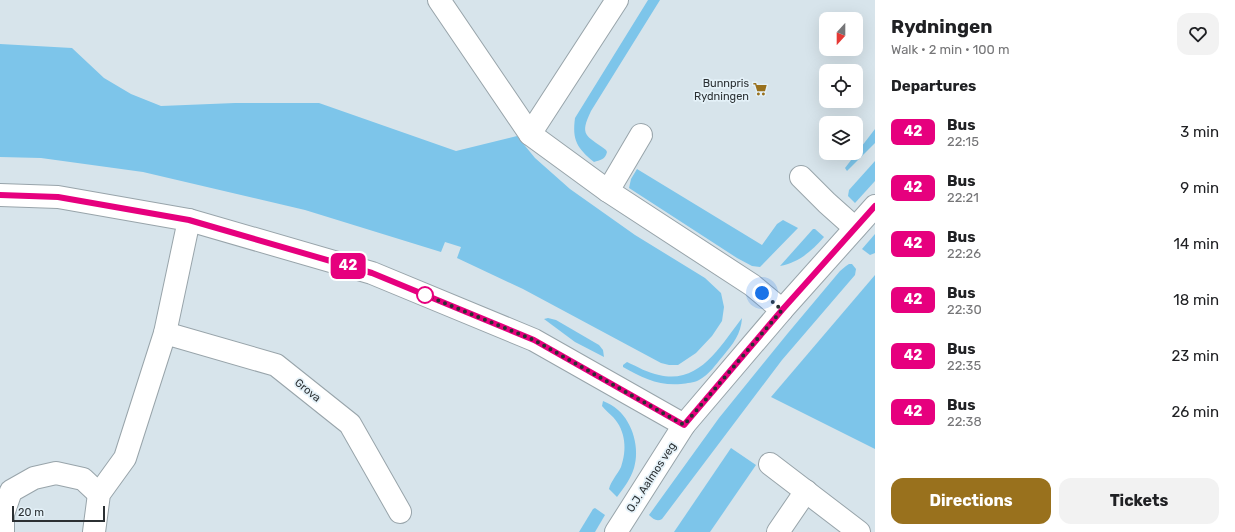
<!DOCTYPE html>
<html lang="en">
<head>
<meta charset="utf-8">
<style>
	body { margin:0; font-family:Rubik,sans-serif; background:#f2f2f2; color:#202124; height:100vh; display:flex; flex-direction:column; font-size:15px; white-space:nowrap }
	* { box-sizing:border-box; margin:0 }
	p { font-size:13px; color:#757577 }
	.icon { flex:none; width:22px; height:22px; fill:none; stroke:currentColor; stroke-width:2; stroke-linecap:round; stroke-linejoin:round }
	.map { position:relative; flex:1; overflow:hidden }
	.panel { display:flex; flex-direction:column; background:#fff; width:360px }
	.panel>* { flex:none }
	.badge { padding:0 8px; border-radius:6px; font-size:14px; line-height:26px }
	.needle { width:26px; rotate:201deg }
	.buttons { position:absolute; left:819px; top:12px; display:grid; gap:8px }
	.buttons a { display:grid; place-items:center; width:44px; height:44px; border-radius:8px; background:#fff; box-shadow:0 4px 16px #0002; font-size:20px }
	.scale { position:absolute; left:12px; bottom:10px; width:93px; box-sizing:border-box; padding-left:4px; border:2px solid #2b3033; border-top:0; font-size:11px; line-height:14px; white-space:nowrap; color:#2b3033; -webkit-text-stroke:3px #e4f1f8; paint-order:stroke }
	.you { position:absolute; width:20px; height:20px; margin:-10px; border:3px solid #fff; border-radius:50%; background:#1a73e8; box-shadow:0 0 0 6px #1a73e833 }
	.map>.badge { position:absolute; translate:-50% -50%; box-shadow:0 0 0 2px #fff }
	h2 { padding:0 16px; font-size:15px; line-height:36px }
	.round { display:grid; place-items:center; flex:none; width:42px; height:42px; border-radius:12px; background:#f2f2f2 }
	.summary { display:flex; align-items:center; justify-content:space-between; height:68px; padding:0 16px }
	h1 { font-size:19px; font-weight:700; line-height:30px }
	.button { display:flex; gap:8px; margin-top:auto; padding:8px 16px }
	.button a { flex:1; height:46px; border-radius:12px; background:#99711d; color:#fff; font-size:16px; font-weight:700; line-height:46px; text-align:center }
	.button a+a { background:#f2f2f2; color:#202124 }
	ul { padding:0; list-style:none }
	li { display:flex; align-items:center; gap:12px; height:56px; padding:0 16px }
	li div { flex:1 }
	li b { display:block; font-size:15px }
	li em { font-style:normal }
	li .badge { min-width:44px; font-weight:700; text-align:center }
	main { display:flex; flex:1; min-height:0 }
	.map>svg:first-child { display:block }
	.green { fill:#7dc5ea }
	.lines { fill:none; stroke-linecap:round; stroke-linejoin:round }
	.minor-casing { stroke:#98a4aa; stroke-width:24 }
	.minor { stroke:#fff; stroke-width:22 }
	.line-casing { stroke:#fff; stroke-width:9 }
	.line { stroke:#e6007e; stroke-width:6 }
	.walk { stroke:#2b3033; stroke-width:4; stroke-dasharray:0 7.2 }
	.stop-dot { fill:#fff; stroke:#e6007e; stroke-width:2 }
	.labels { text-anchor:middle; stroke-width:3.5; stroke-linejoin:round; paint-order:stroke }
	.poi-label { font-size:11px; fill:#2b3033; stroke:#e4f1f8; text-anchor:end }
	.street-label { font-size:11px; fill:#2b3033; stroke:#e4f1f8 }
</style>
</head>
<body>
<main>
<div class="map">
<svg width="875" height="532" viewBox="0 0 875 532">
	<rect width="100%" height="100%" fill="#d7e4eb"/>
	<g class="green">
		<path d="M648 0H660L591 111C579 136 586 135 606 150L607 152C605 160 600 160 594 162 577 148 572 140 575 118Z"/>
		<polygon points="0,44 72,48 104,78 131,94 161,106 235,103 319,103 456,151 517,136 535,158 570,189 635,235 705,278 721,293 724,307 722,321 712,336 696,353 678,365 669,365 661,363 523,289 457,258 461,247 445,242 441,252 305,210 143,172 41,158 0,157"/>
		<polygon points="875,129 875,143 847,171 845,168"/>
		<polygon points="875,161 875,181 855,203 848,196 849,190"/>
		<polygon points="637,169 762,245 777,224 783,220 798,228 760,267 752,266 737,258 629,188 631,179"/>
		<path d="M813 229H815L824 237C812 251 798 263 780 266Z"/>
		<polygon points="875,234 875,253 870,255 862,249"/>
		<path d="M849 264H852L856 269 855 275 782 360 662 519C657 522 653 519 649 515L719 418 788 333 840 271 846 266Z"/>
		<polygon points="875,275 875,449 771,397"/>
		<polygon points="548,318 556,320 599,345 603,350 604,357 575,342 544,319"/>
		<path d="M742 318C741 334 733 344 723 356 716 364 709 375 699 380 694 383 687 383 681 384 659 386 642 378 623 367V365L627 362C638 367 648 373 659 375 700 385 721 345 742 318Z"/>
		<path d="M603 401C608 403 614 406 618 410 633 423 640 449 634 468 631 478 624 488 617 497L609 489C611 481 617 475 621 467 627 450 626 431 613 417 609 413 605 410 602 406Z"/>
		<polygon points="731,448 756,465 710,532 674,532"/>
		<polygon points="595,508 605,515 595,532 579,532 593,509"/>
	</g>
	<g class="lines">
		<defs>
			<g id="minor">
				<polyline points="439,0 530,134"/>
				<polyline points="617,0 530,134 608,191 752,285 782,310"/>
				<polyline points="801,177 827,203 855,228"/>
				<polyline points="608,191 641,135"/>
				<polyline points="0,195 58,197 189,220 372,273 534,340 684,425"/>
				<polyline points="165,333 276,365 350,424 400,512"/>
				<polyline points="770,464 859,532"/>
				<polyline points="3,532 3,514 11,491 34,478 56,473 83,479 99,494"/>
				<polyline points="94,532 99,494 125,458 165,333 189,220"/>
				<polyline points="616,532 684,425 782,310 875,206"/>
				<polyline points="778,532 806,491"/>
			</g>
		</defs>
		<use href="#minor" class="minor-casing"/>
		<use href="#minor" class="minor"/>
	</g>
	<g class="lines">
		<defs>
			<polyline id="line" points="0,195 58,197 189,220 372,273 534,340 684,425 782,310 875,206"/>
		</defs>
		<use href="#line" class="line-casing"/>
		<use href="#line" class="line"/>
		<polyline class="walk" points="425,295 534,340 684,425 782,310 762,293"/>
	</g>
	<defs>
		<symbol id="supermarket-bare" viewBox="-9 -9 18 18"><path d="M-6-5.5h2.5l.6 2H6L4.5 2H-2.5L-4.4-4H-6ZM-1.5 3.2a1.3 1.3 0 1 0 .1 0ZM3 3.2a1.3 1.3 0 1 0 .1 0Z" fill="#99711d" stroke="#e4f1f8" stroke-width="2.5" paint-order="stroke"/></symbol>
	</defs>
	<g fill-rule="evenodd">
		<use href="#supermarket-bare" x="750" y="79" width="20" height="20"/>
	</g>
	<circle class="stop-dot" cx="425" cy="295" r="8"/>
	<g class="labels">
		<g class="poi-label">
			<text x="749" y="87">Bunnpris<tspan x="749" dy="13">Rydningen</tspan></text>
		</g>
		<g class="street-label">
			<text transform="translate(308 390) rotate(39)" y="4">Grova</text>
			<text transform="translate(651 477) rotate(-57)" y="4">O.J. Aalmos veg</text>
		</g>
	</g>
</svg>
<div class="buttons">
<a><svg class="needle" viewBox="-14 -14 28 28"><path d="M0-13l5 13h-10z" fill="#e53935"/><path d="M0 13l5-13h-10z" fill="#757577"/></svg></a>
<a><svg class="icon" aria-label="locate" viewBox="0 0 24 24"><circle cx="12" cy="12" r="6"/><path d="M12 2v4M12 18v4M2 12h4M18 12h4"/></svg></a>
<a><svg class="icon" aria-label="layers" viewBox="0 0 24 24"><path d="M12 4l9 5-9 5-9-5zM3 14l9 5 9-5"/></svg></a>
</div>
<div class="scale">20 m</div>
<div class="you" style="left:762px;top:293px"></div>
<b class="badge" style="left:348px;top:266px;background:#e6007e;color:#fff">42</b>
</div>
<section class="panel">
<div class="summary"><div><h1>Rydningen</h1><p>Walk · 2 min · 100 m</p></div><a class="round"><svg class="icon" aria-label="heart" viewBox="0 0 24 24"><path d="M12 20l-8-8c-3-5 5-10 8-4 3-6 11-1 8 4z"/></svg></a></div>
<h2>Departures</h2>
<ul>
<li><span class="badge" style="background:#e6007e;color:#fff">42</span><div><b>Bus</b><p>22:15</p></div><em>3 min</em></li>
<li><span class="badge" style="background:#e6007e;color:#fff">42</span><div><b>Bus</b><p>22:21</p></div><em>9 min</em></li>
<li><span class="badge" style="background:#e6007e;color:#fff">42</span><div><b>Bus</b><p>22:26</p></div><em>14 min</em></li>
<li><span class="badge" style="background:#e6007e;color:#fff">42</span><div><b>Bus</b><p>22:30</p></div><em>18 min</em></li>
<li><span class="badge" style="background:#e6007e;color:#fff">42</span><div><b>Bus</b><p>22:35</p></div><em>23 min</em></li>
<li><span class="badge" style="background:#e6007e;color:#fff">42</span><div><b>Bus</b><p>22:38</p></div><em>26 min</em></li>
</ul>
<div class="button"><a>Directions</a><a>Tickets</a></div>
</section>
</main>
</body>
</html>
